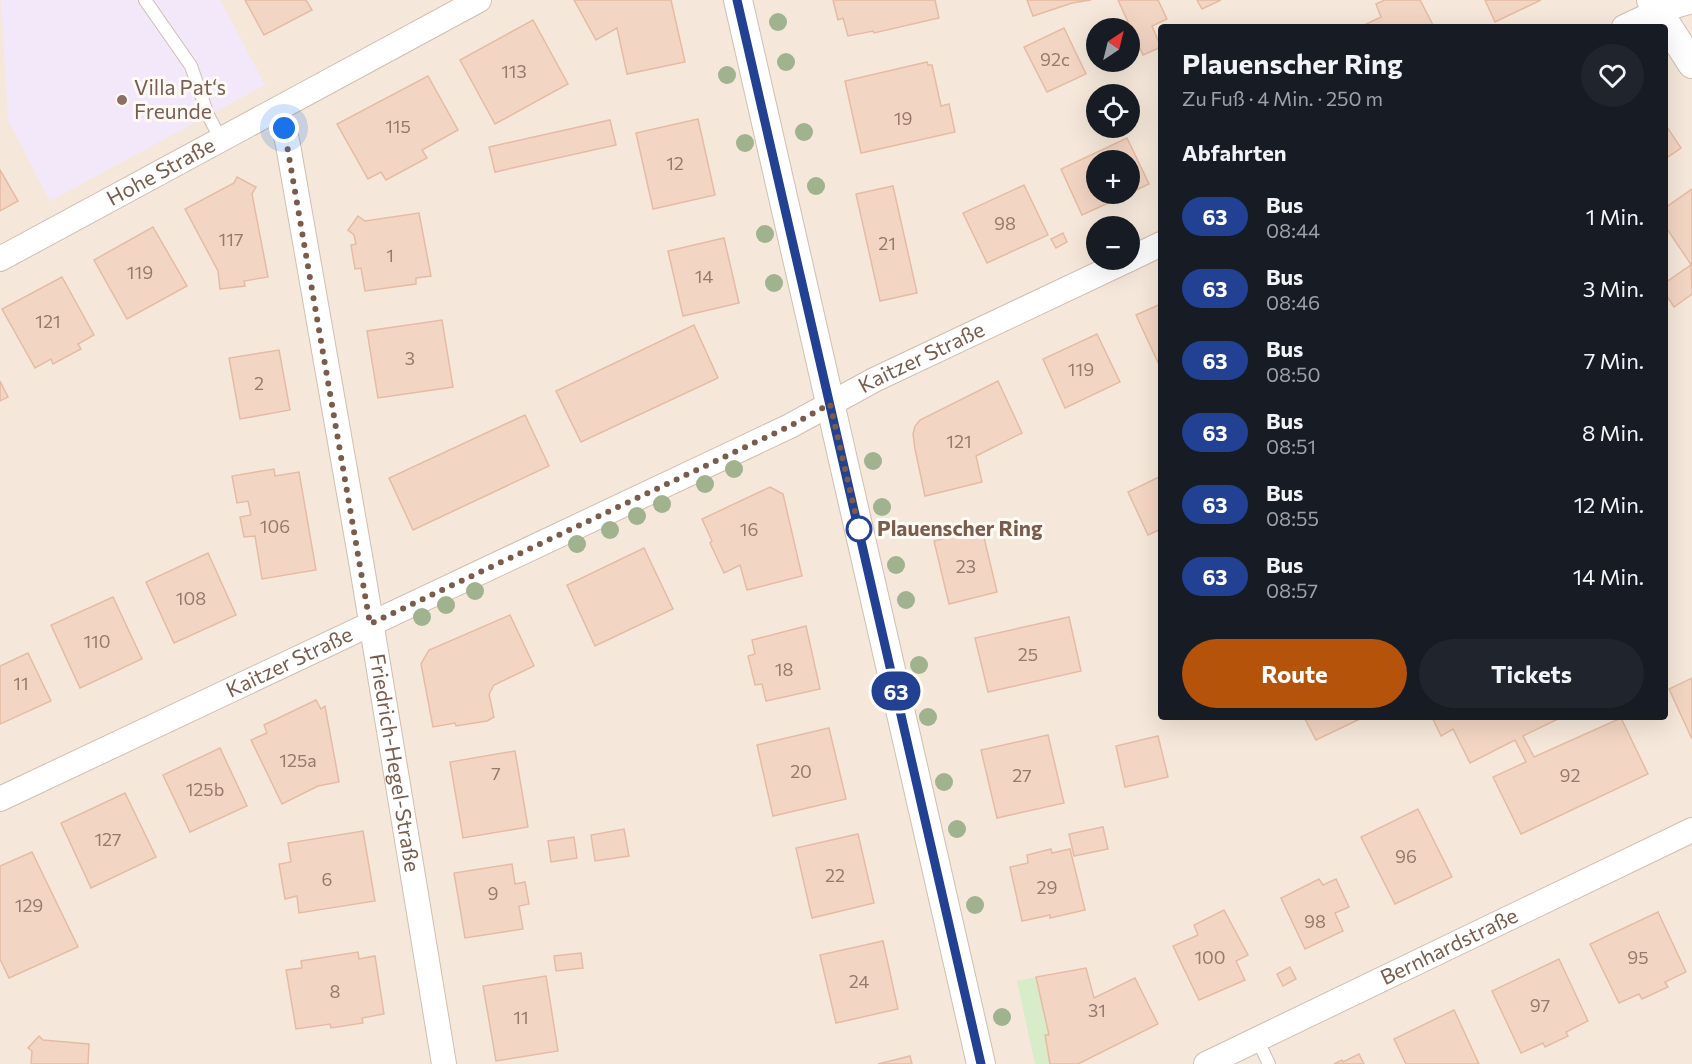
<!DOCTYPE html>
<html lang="de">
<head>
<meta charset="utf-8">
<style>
	body { margin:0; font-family:Commissioner,sans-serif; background:#20242c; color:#f1f3f6; height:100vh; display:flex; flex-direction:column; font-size:22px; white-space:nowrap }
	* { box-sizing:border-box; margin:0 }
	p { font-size:20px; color:#9ea1a6 }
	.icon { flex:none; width:33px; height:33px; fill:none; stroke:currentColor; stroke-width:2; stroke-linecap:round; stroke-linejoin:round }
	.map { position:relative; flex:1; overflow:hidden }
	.panel { position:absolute; left:1158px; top:24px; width:510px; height:696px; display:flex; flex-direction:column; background:#171b24; border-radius:6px; box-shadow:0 6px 24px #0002 }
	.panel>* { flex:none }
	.badge { padding:0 12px; border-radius:20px; font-size:21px; line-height:39px }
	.needle { width:39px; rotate:35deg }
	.fabs { position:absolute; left:1086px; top:18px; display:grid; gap:12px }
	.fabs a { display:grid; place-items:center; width:54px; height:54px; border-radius:50%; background:#171b24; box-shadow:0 6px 24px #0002; font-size:30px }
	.you { position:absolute; width:30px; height:30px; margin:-15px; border:4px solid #fff; border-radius:50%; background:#1a73e8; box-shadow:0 0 0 9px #1a73e833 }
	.map>.badge { position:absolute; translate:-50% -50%; box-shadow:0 0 0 3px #fff }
	h2 { padding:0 24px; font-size:22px; line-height:54px }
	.round { display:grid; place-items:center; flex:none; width:63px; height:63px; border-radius:32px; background:#20242c }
	.summary { display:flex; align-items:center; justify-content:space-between; height:102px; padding:0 24px }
	h1 { font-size:28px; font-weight:700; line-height:45px }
	.button { display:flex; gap:12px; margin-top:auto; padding:12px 24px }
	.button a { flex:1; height:69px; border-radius:36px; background:#b45309; color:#fff; font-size:24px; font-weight:700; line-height:69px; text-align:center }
	.button a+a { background:#20242c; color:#f1f3f6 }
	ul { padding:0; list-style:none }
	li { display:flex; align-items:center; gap:18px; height:72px; padding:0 24px }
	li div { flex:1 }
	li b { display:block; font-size:22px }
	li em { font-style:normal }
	li .badge { min-width:66px; font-weight:700; text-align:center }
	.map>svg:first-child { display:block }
	.residential { fill:#f5e8da; fill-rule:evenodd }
	.education { fill:#f3e8fa }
	.green { fill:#d8ecc9 }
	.building { fill:#f3d5c3; stroke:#e6bba3; stroke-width:1.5 }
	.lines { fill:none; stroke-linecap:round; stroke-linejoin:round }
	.service-casing { stroke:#d1beb0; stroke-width:14 }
	.minor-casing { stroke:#d1beb0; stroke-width:26 }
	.tertiary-casing { stroke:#d1beb0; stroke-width:30 }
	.service { stroke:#fff; stroke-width:12 }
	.minor { stroke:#fff; stroke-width:24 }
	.tertiary { stroke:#fff; stroke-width:28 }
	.tree { fill:#a0b28e }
	.line-casing { stroke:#fff; stroke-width:14 }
	.line { stroke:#224193; stroke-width:9 }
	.walk { stroke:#7a5c4d; stroke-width:6; stroke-dasharray:0 10.8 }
	.education-dot { fill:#8d6e63; stroke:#fffaf3; stroke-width:2 }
	.stop-dot { fill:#fff; stroke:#224193; stroke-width:3 }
	.labels { text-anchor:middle; stroke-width:6; stroke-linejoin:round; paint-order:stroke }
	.number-label { font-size:18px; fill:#987a6a }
	.education-label { font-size:21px; fill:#785e54; stroke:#fffaf3; text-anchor:start }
	.street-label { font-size:21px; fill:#7a5c4d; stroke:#fffaf3 }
	.stop-label { font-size:21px; font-weight:bold; fill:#7a5c4d; stroke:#fffaf3; text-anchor:start }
</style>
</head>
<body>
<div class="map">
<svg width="1692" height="1064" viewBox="0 0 1692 1064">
	<rect width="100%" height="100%" fill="#fdf6ec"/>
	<path class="residential" d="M0 0H1692V1064H0ZM1161 27H1665V717H1161ZM1096 28H1130V62H1096ZM1096 94H1130V128H1096ZM1096 160H1130V194H1096ZM1096 226H1130V260H1096Z"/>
	<polygon class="education" points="1,0 220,0 265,85 50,201 8,120"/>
	<polygon class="green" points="1036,977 1049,1035 1046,1035 1050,1064 1035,1064 1017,981"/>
	<g class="building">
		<polygon points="245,0 306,0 312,10 264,35"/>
		<polygon points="574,0 671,0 685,62 627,74 617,28 596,40"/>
		<polygon points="833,0 935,0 939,18 874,33 873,31 848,36 843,18 838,20"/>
		<polygon points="1027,0 1091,0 1072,3 1033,16"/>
		<polygon points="1118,0 1158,0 1167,19 1152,26 1161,47 1143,55"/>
		<polygon points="1197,0 1221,0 1202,9"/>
		<polygon points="1385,0 1420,0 1434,27 1365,27 1364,25 1381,17 1376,4"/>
		<polygon points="1485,0 1541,0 1495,22"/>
		<polygon points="533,20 568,84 495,124 460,60"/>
		<polygon points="1064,28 1086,74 1047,92 1024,47"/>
		<polygon points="927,62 928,65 932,65 941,106 949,104 955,132 861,153 845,81"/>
		<polygon points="428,76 458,130 422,150 427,158 386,180 381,172 368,179 337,124"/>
		<polygon points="698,119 715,195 653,209 636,133"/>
		<polygon points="610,120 616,145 495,172 489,147"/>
		<polygon points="1665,124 1681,148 1665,159"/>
		<polygon points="1127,138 1149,184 1130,193 1130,160 1096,160 1096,194 1128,194 1082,215 1061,169"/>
		<polygon points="0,170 18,201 0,211"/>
		<polygon points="237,177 256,187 252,194 268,277 244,281 245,286 220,289 218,271 185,209 234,183"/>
		<polygon points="1024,185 1048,235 987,263 963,213"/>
		<polygon points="893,186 917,293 880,301 856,194"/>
		<polygon points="1692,189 1692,266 1665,226 1665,208"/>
		<polygon points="419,213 431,276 416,278 416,284 365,291 361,268 355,269 351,245 356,244 354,235 348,230 358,216 365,221"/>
		<polygon points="153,227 187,286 127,319 94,260"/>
		<polygon points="1063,233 1067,242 1056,248 1051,239"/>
		<polygon points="724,238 739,303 683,316 668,251"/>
		<polygon points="1691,265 1692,294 1674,307 1665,293 1665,283"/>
		<polygon points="62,277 94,335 78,344 81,349 53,364 51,359 35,368 2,309"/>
		<polygon points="1161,304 1161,369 1136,315"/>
		<polygon points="442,320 453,387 378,398 367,331"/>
		<polygon points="694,325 718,378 581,442 556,391"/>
		<polygon points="1097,334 1120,382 1065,408 1043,359"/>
		<polygon points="279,350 290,410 240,419 229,358"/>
		<polygon points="0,381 8,397 0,401"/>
		<polygon points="998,381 1022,433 976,456 982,482 925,496 915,449 913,434 915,426 920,420"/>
		<polygon points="525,415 549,466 413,530 389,478"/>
		<polygon points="274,469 275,476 299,472 316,570 262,579 255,536 244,537 240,517 251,515 248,501 237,503 232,476"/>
		<polygon points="1161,476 1161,529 1148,535 1128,492"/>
		<polygon points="770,487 783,494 802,576 747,590 740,565 724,573 710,543 712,541 702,519"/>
		<polygon points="982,529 997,592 949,604 934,541"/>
		<polygon points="644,548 673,609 595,646 567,585"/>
		<polygon points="208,553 236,615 174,643 146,582"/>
		<polygon points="113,597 142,659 80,688 51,625"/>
		<polygon points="510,615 534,666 494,685 489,694 494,717 487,721 456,726 455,723 433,727 421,664 429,650"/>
		<polygon points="1069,617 1081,671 988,692 975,638"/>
		<polygon points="806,626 820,689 766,701 762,684 755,685 748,656 755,654 752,640"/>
		<polygon points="28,653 51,701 0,724 0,666"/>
		<polygon points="1692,678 1692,739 1669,689"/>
		<polygon points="316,700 321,709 325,706 339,782 318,786 282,804 251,740 267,733 264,725"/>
		<polygon points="1304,717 1364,717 1316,740"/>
		<polygon points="1432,717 1562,717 1523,736 1534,757 1621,718 1648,774 1521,834 1493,777 1526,762 1515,740 1470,763 1453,729 1441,736"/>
		<polygon points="829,728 846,799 773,816 757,745"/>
		<polygon points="1048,735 1064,803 997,818 981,750"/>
		<polygon points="1158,736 1168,777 1125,787 1116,746"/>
		<polygon points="220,748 247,806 190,832 163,775"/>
		<polygon points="515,751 528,827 463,838 450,762"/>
		<polygon points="125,793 156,857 91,888 61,823"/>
		<polygon points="1418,809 1452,877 1395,904 1361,837"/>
		<polygon points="1103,827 1108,849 1074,856 1069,834"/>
		<polygon points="624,829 629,856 595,861 591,835"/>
		<polygon points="363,831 375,901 299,913 297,896 285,899 279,864 291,862 288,843"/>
		<polygon points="858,834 874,903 812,918 796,848"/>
		<polygon points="574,837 577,858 551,862 548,841"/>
		<polygon points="1051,849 1052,853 1070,849 1085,910 1050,918 1050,915 1022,921 1010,867 1028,863 1027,855"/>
		<polygon points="32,852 78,947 9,978 0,959 0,866"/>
		<polygon points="512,864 515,884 525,882 529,904 519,906 523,929 465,938 454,873"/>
		<polygon points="1319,879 1323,885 1336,879 1349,907 1335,913 1343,931 1305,949 1281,898"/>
		<polygon points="1224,910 1248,955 1236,961 1245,980 1199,1000 1173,946 1198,935 1194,925"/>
		<polygon points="1658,912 1686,972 1665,982 1668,987 1642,999 1639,994 1619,1003 1590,944"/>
		<polygon points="883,941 898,1009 836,1023 820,955"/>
		<polygon points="358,952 359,959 375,956 384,1014 362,1018 363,1023 331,1028 330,1024 296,1029 286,970 302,968 301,961"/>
		<polygon points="581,953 583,968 556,971 554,956"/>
		<polygon points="1559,959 1588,1021 1566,1032 1568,1036 1545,1047 1543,1043 1521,1053 1492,991"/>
		<polygon points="1290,967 1296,979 1283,986 1277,974"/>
		<polygon points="1086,968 1094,998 1135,978 1158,1024 1078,1064 1050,1064 1045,1035 1049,1035 1036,977"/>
		<polygon points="546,976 558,1051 496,1061 483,986"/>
		<polygon points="1454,1010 1479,1064 1406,1064 1394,1039"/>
		<polygon points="39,1036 43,1040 89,1044 88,1064 31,1064 32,1051 28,1048"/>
		<polygon points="1359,1054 1364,1064 1334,1064 1342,1060 1343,1062"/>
		<polygon points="910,1056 912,1064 878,1064"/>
	</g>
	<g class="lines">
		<defs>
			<g id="service">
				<polyline points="145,0 191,66 208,115 221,140"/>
				<polyline points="1257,1039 1269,1064"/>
			</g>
			<g id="minor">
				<polyline points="1624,27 1658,11 1692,1"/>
				<path id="s1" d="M276 110 284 128 288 145 362 567 444 1064"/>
				<path id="s2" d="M0 259 479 0"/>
				<polyline points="1130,259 1161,244"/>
				<path id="s3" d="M0 799 790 426 874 380 1128 260"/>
				<path id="s4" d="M1206 1064 1692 830"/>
			</g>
			<g id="tertiary">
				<polyline points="738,0 981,1064"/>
				<polyline points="1651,0 1692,64"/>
			</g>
		</defs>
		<use href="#service" class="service-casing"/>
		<use href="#minor" class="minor-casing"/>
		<use href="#tertiary" class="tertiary-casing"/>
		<use href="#service" class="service"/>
		<use href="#minor" class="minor"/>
		<use href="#tertiary" class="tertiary"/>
	</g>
	<g class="tree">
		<circle cx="778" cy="22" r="9"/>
		<circle cx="786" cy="62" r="9"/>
		<circle cx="727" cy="75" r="9"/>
		<circle cx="804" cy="132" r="9"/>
		<circle cx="745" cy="143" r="9"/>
		<circle cx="816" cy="186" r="9"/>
		<circle cx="765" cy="234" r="9"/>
		<circle cx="774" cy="283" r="9"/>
		<circle cx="873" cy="461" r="9"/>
		<circle cx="734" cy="469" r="9"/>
		<circle cx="705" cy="484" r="9"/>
		<circle cx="662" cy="504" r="9"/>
		<circle cx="882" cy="507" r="9"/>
		<circle cx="637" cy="516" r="9"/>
		<circle cx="610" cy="530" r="9"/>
		<circle cx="577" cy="544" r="9"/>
		<circle cx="896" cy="565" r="9"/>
		<circle cx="475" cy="591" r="9"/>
		<circle cx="906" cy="600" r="9"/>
		<circle cx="446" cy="605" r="9"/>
		<circle cx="422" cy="617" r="9"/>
		<circle cx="919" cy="665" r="9"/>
		<circle cx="928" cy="717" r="9"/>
		<circle cx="944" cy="782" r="9"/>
		<circle cx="957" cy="829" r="9"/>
		<circle cx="975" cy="905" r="9"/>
		<circle cx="1002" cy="1017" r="9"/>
	</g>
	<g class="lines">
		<defs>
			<polyline id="line" points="737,0 981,1064"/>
		</defs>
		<use href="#line" class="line-casing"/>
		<use href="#line" class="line"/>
		<polyline class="walk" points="284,128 370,624 790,426 830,404 859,529"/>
	</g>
	<circle class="education-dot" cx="122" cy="100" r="6"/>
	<circle class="stop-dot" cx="859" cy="529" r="12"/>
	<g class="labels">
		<g class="number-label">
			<text x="1055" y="66">92c</text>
			<text x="514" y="78">113</text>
			<text x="903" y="125">19</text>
			<text x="398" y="133">115</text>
			<text x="675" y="170">12</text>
			<text x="1005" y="230">98</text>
			<text x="231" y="246">117</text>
			<text x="887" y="250">21</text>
			<text x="390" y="262">1</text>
			<text x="140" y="279">119</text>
			<text x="704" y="283">14</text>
			<text x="48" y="328">121</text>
			<text x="410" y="365">3</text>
			<text x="1081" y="376">119</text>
			<text x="259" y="390">2</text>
			<text x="959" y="448">121</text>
			<text x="275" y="533">106</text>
			<text x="749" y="536">16</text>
			<text x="966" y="573">23</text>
			<text x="191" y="605">108</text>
			<text x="97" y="648">110</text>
			<text x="1028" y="661">25</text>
			<text x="784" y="676">18</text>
			<text x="21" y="690">11</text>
			<text x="298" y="767">125a</text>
			<text x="801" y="778">20</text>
			<text x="496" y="780">7</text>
			<text x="1022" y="782">27</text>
			<text x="1570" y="782">92</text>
			<text x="205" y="796">125b</text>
			<text x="108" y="846">127</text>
			<text x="1406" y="863">96</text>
			<text x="835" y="882">22</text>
			<text x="327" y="886">6</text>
			<text x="1047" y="894">29</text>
			<text x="493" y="900">9</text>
			<text x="29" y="912">129</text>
			<text x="1315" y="928">98</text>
			<text x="1210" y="964">100</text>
			<text x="1638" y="964">95</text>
			<text x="859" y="988">24</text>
			<text x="335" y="998">8</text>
			<text x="1540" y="1012">97</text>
			<text x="1097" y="1017">31</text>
			<text x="521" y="1024">11</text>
		</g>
		<g class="education-label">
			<text x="134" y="95">Villa Pat‘s<tspan x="134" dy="24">Freunde</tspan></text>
		</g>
		<g class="street-label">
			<text dy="7" stroke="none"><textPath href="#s2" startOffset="183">Hohe Straße</textPath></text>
			<text dy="7" stroke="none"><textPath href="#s3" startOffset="1022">Kaitzer Straße</textPath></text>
			<text dy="7" stroke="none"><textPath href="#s3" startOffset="320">Kaitzer Straße</textPath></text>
			<text dy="7" stroke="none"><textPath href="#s1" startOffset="664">Friedrich-Hegel-Straße</textPath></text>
			<text dy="7" stroke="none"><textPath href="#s4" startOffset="270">Bernhardstraße</textPath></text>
		</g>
		<g class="stop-label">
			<text x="877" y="536">Plauenscher Ring</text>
		</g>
	</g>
</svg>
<div class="fabs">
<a><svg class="needle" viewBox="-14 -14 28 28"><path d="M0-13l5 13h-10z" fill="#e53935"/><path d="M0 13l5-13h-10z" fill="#9ea1a6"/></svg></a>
<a><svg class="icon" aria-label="locate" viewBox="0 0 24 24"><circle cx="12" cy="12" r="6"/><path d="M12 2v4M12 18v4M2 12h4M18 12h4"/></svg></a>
<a>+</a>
<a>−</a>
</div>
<div class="you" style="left:284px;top:128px"></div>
<b class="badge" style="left:896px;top:691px;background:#224193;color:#fff">63</b>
<section class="panel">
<div class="summary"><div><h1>Plauenscher Ring</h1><p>Zu Fuß · 4 Min. · 250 m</p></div><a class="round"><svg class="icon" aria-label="heart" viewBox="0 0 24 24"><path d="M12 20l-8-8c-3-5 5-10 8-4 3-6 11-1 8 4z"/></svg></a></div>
<h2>Abfahrten</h2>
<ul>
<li><span class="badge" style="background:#224193;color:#fff">63</span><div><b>Bus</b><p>08:44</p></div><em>1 Min.</em></li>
<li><span class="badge" style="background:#224193;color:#fff">63</span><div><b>Bus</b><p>08:46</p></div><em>3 Min.</em></li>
<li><span class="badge" style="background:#224193;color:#fff">63</span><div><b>Bus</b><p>08:50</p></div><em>7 Min.</em></li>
<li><span class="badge" style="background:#224193;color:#fff">63</span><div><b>Bus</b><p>08:51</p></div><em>8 Min.</em></li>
<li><span class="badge" style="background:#224193;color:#fff">63</span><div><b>Bus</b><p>08:55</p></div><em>12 Min.</em></li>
<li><span class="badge" style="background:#224193;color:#fff">63</span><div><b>Bus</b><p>08:57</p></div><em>14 Min.</em></li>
</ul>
<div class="button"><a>Route</a><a>Tickets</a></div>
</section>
</div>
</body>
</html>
